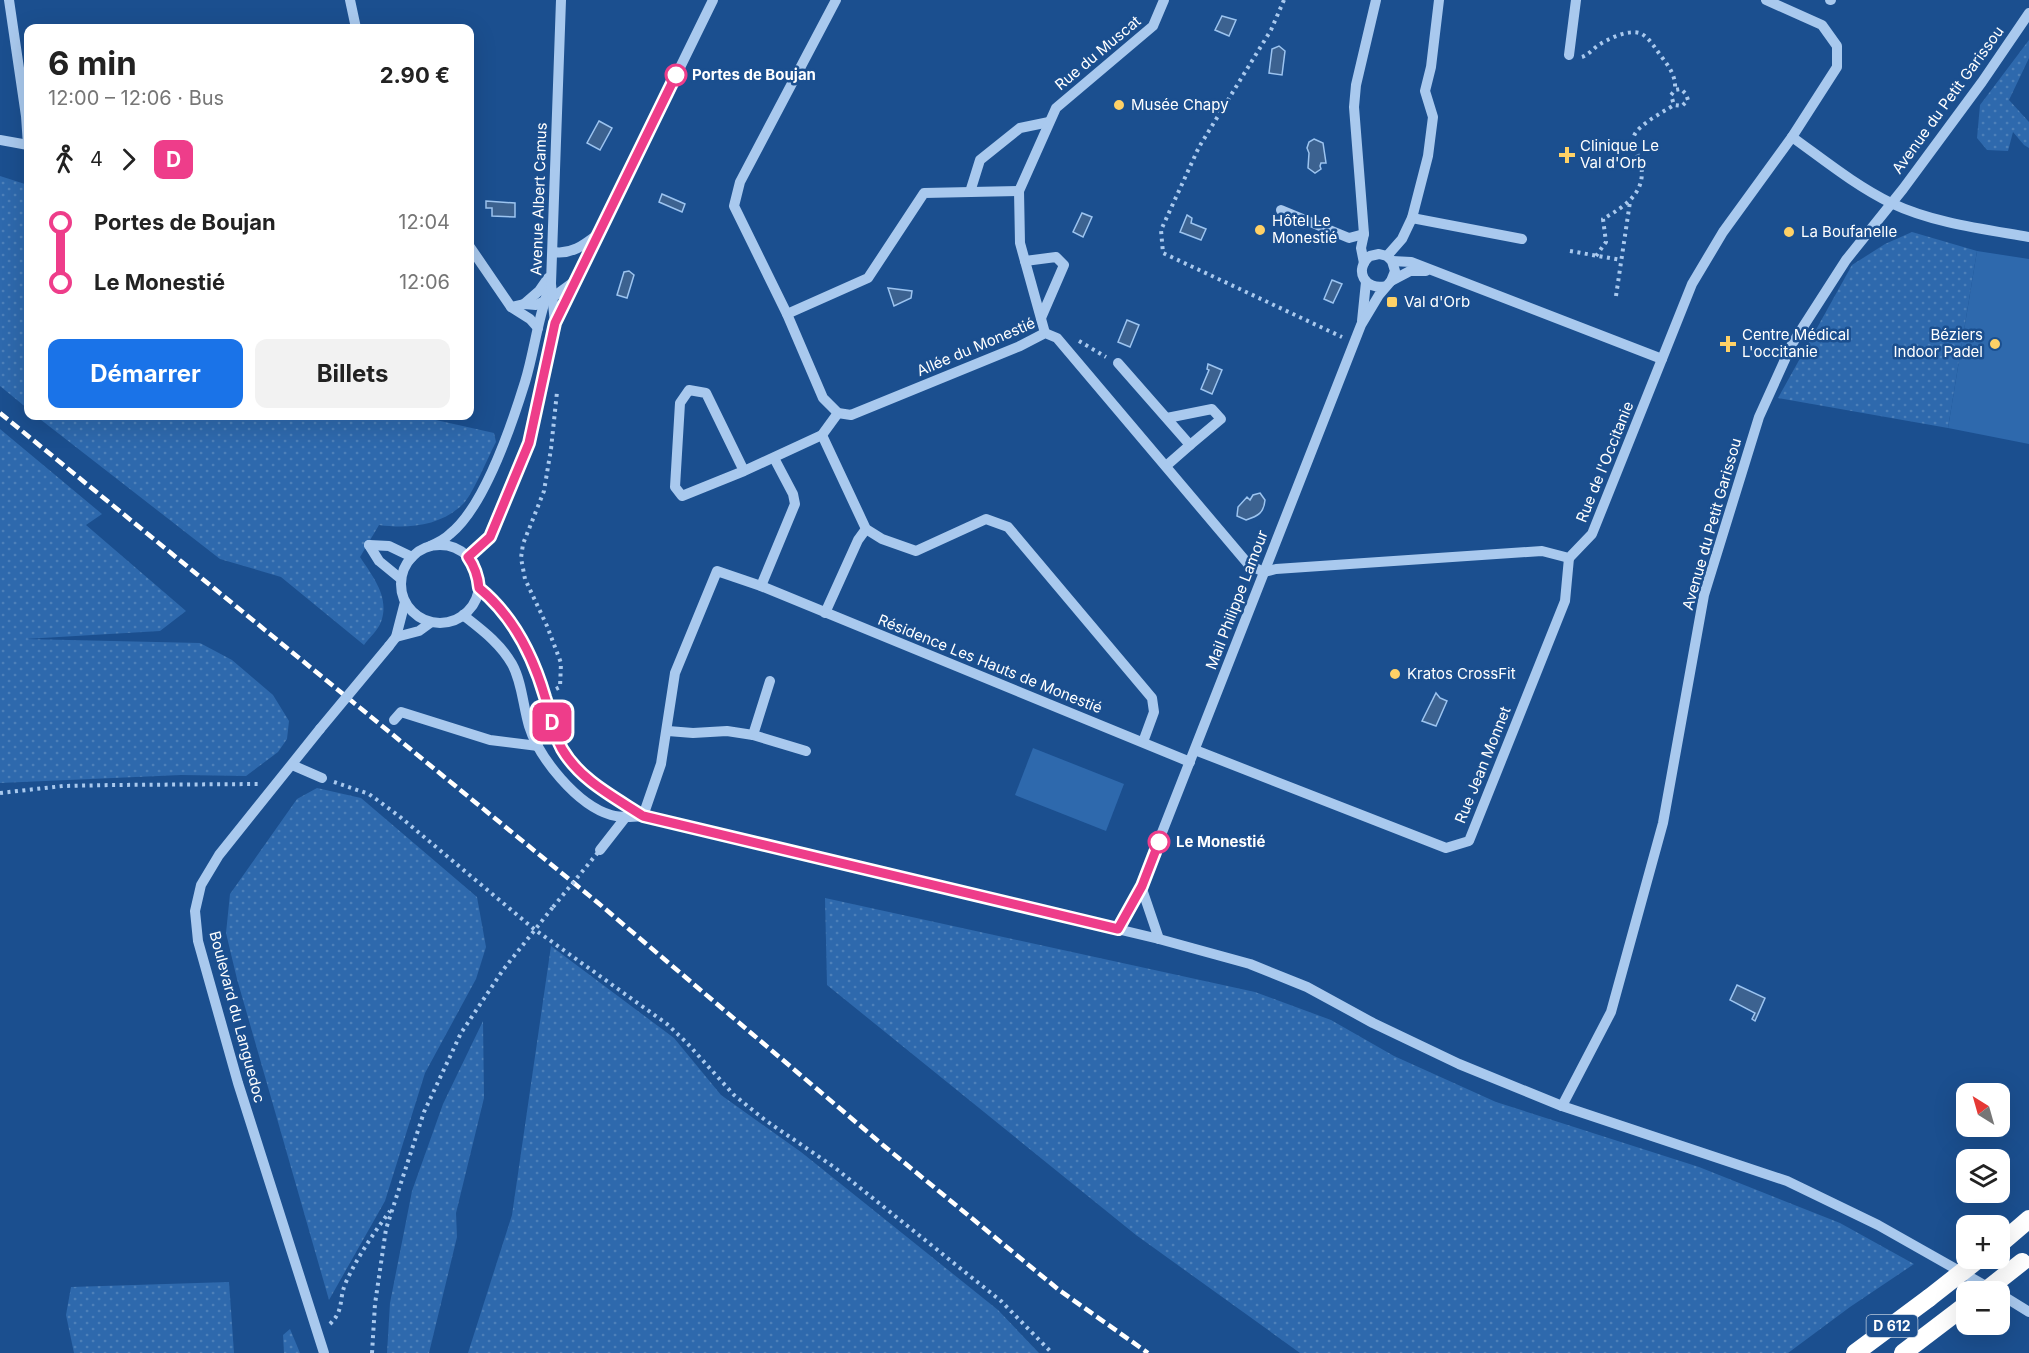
<!DOCTYPE html>
<html lang="fr">
<head>
<meta charset="utf-8">
<style>
	body { margin:0; font-family:Inter,sans-serif; background:#f2f2f2; color:#222; height:100vh; display:flex; flex-direction:column; font-size:22px; white-space:nowrap }
	* { box-sizing:border-box; margin:0 }
	p { font-size:20px; color:#767676 }
	.icon { flex:none; width:33px; height:33px; fill:none; stroke:currentColor; stroke-width:2; stroke-linecap:round; stroke-linejoin:round }
	.map { position:relative; flex:1; overflow:hidden }
	.drawer { position:absolute; left:24px; top:24px; width:450px; height:396px; display:flex; flex-direction:column; background:#fff; border-radius:12px; box-shadow:0 6px 24px #0002 }
	.drawer>* { flex:none }
	.badge { padding:0 12px; border-radius:9px; font-size:21px; line-height:39px }
	.needle { width:39px; rotate:323deg }
	.fabs { position:absolute; left:1956px; top:1083px; display:grid; gap:12px }
	.fabs a { display:grid; place-items:center; width:54px; height:54px; border-radius:12px; background:#fff; box-shadow:0 6px 24px #0002; font-size:30px }
	.map>.badge { position:absolute; translate:-50% -50%; box-shadow:0 0 0 3px #fff }
	.legs { display:flex; align-items:center; gap:9px; height:66px; padding:0 24px; font-size:20px }
	.legs p { margin-inline-start:auto }
	.summary { display:flex; align-items:center; justify-content:space-between; height:102px; padding:0 24px }
	h1 { font-size:33px; font-weight:700; line-height:45px }
	.cta { display:flex; gap:12px; margin-top:auto; padding:12px 24px }
	.cta a { flex:1; height:69px; border-radius:12px; background:#1a73e8; color:#fff; font-size:24px; font-weight:700; line-height:69px; text-align:center }
	.cta a+a { background:#f2f2f2; color:#222 }
	ul { padding:0 24px; list-style:none }
	li { display:flex; align-items:center; gap:21px; height:60px; font-size:22px }
	li i { display:grid; place-items:center; width:9px; height:100%; margin:0 8px; background:currentColor }
	li i::after { content:''; width:15px; height:15px; margin:-8px; border:4px solid; border-radius:50%; background:#fff }
	li p { margin-inline-start:auto }
	li:first-child i { background:linear-gradient(#0000 50%,currentColor 0) }
	li:last-child i { background:linear-gradient(currentColor 50%,#0000 0) }
	.map>svg:first-child { display:block }
	.grass { fill:url(#grass-dots) }
	.park { fill:#2e69ad }
	.water { fill:#3c6290; stroke:#9cc4f0; stroke-width:1.5 }
	.lines { fill:none; stroke-linecap:round; stroke-linejoin:round }
	.path { stroke:#a9c9ee; stroke-width:4; stroke-dasharray:3 4.5; stroke-linecap:butt }
	.minor { stroke:#a9c9ee; stroke-width:10 }
	.highway { stroke:#fff; stroke-width:18 }
	.rail { stroke:#fff; stroke-width:4.5; stroke-dasharray:10 4.5; stroke-linecap:butt }
	.path-bridge { stroke:#a9c9ee; stroke-width:4; stroke-dasharray:3 4.5; stroke-linecap:butt }
	.minor-bridge { stroke:#a9c9ee; stroke-width:10 }
	.highway-bridge { stroke:#fff; stroke-width:18 }
	.line-1-casing { stroke:#fff; stroke-width:14 }
	.line-1 { stroke:#ee3d8a; stroke-width:9 }
	.stop-1-dot { fill:#fff; stroke:#ee3d8a; stroke-width:3 }
	.poi-dot { fill:#ffd166; stroke:#1b4f8f; stroke-width:2 }
	.labels { text-anchor:middle; stroke-width:5; stroke-linejoin:round; paint-order:stroke }
	.shield { fill:#1b4f8f; stroke:#bbcadd; stroke-width:1.5 }
	.shield-label { font-size:14px; font-weight:bold; fill:#fff }
	.street-label { font-size:15px; fill:#fff; stroke:#1b4f8f }
	.stop-label { font-size:15px; font-weight:bold; fill:#fff; stroke:#1b4f8f; text-anchor:start }
	.poi-label { font-size:15px; fill:#fff; stroke:#1b4f8f; text-anchor:start }
</style>
</head>
<body>
<div class="map">
<svg width="2029" height="1353" viewBox="0 0 2029 1353">
	<defs>
		<pattern id="grass-dots" width="8" height="8" patternUnits="userSpaceOnUse" patternTransform="scale(1.5)"><rect width="8" height="8" fill="#2e69ad"/><path d="M2 2h.1M6 6h.1" fill="none" stroke="#4d80b9" stroke-width="1.8" stroke-linecap="round"/></pattern>
	</defs>
	<rect width="100%" height="100%" fill="#1b4f8f"/>
	<g class="grass">
		<polygon points="2029,40 2029,58 2009,100 2029,122 2029,148 2024,145 2013,132 2008,151 1987,150 1977,138 1980,105"/>
		<polygon points="0,176 28,185 28,409 0,386"/>
		<polygon points="1912,232 1977,251 1948,428 1778,398 1852,265 1885,244"/>
		<path d="M36 416H418L494 433 496 442C489 455 472 496 463 504 441 526 408 529 379 525L360 557C373 577 390 597 381 622 378 630 369 638 364 645L281 577 220 559Z"/>
		<polygon points="0,429 102,514 86,525 186,611 160,631 25,639 200,643 232,660 273,695 289,721 287,739 278,752 246,776 181,775 0,783"/>
		<polygon points="317,788 361,798 477,897 486,947 476,979 425,1073 385,1201 329,1300 237,979 226,933 230,894 297,799"/>
		<polygon points="825,898 1255,992 1331,1020 1394,1056 1496,1102 1699,1167 1840,1223 1914,1264 1850,1307 1788,1353 1300,1353 1136,1235 827,985"/>
		<polygon points="551,946 674,1038 721,1095 801,1152 998,1310 1039,1353 468,1353 512,1215"/>
		<polygon points="483,1021 484,1098 456,1213 457,1237 429,1353 387,1353 390,1303 412,1191 443,1104"/>
		<polygon points="229,1282 234,1353 74,1353 66,1315 71,1287"/>
		<polygon points="290,1329 300,1353 284,1353 283,1335"/>
	</g>
	<g class="park">
		<polygon points="1977,251 2029,259 2029,444 1948,428"/>
		<polygon points="1033,748 1124,784 1106,831 1015,795"/>
	</g>
	<g class="water">
		<polygon points="1222,16 1236,20 1229,36 1215,30"/>
		<polygon points="1279,46 1285,51 1282,75 1269,73 1272,49"/>
		<polygon points="599,121 612,128 600,150 587,143"/>
		<polygon points="1314,139 1323,143 1326,163 1321,163 1320,166 1321,169 1315,173 1308,168 1309,153 1307,148 1309,142"/>
		<polygon points="662,194 685,204 682,212 659,202"/>
		<polygon points="486,201 515,203 515,217 492,216 492,208 486,208"/>
		<polygon points="1082,213 1092,217 1083,237 1073,232"/>
		<polygon points="1187,215 1192,218 1191,223 1206,229 1201,240 1180,232"/>
		<polygon points="629,271 634,275 627,298 617,295 624,272"/>
		<polygon points="1332,280 1342,284 1333,303 1324,299"/>
		<polygon points="888,288 912,291 911,298 894,306"/>
		<polygon points="1127,320 1139,325 1130,347 1118,342"/>
		<polygon points="1208,364 1222,370 1212,394 1201,389 1209,370 1207,369"/>
		<path d="M1260 493 1265 500C1264 513 1258 516 1246 520L1237 516 1238 507 1247 497 1250 500 1253 495Z"/>
		<polygon points="1436,693 1440,698 1447,701 1436,726 1422,721"/>
		<polygon points="1737,985 1765,998 1755,1021 1752,1019 1755,1013 1730,1000"/>
	</g>
	<g class="lines">
		<g class="path">
			<polyline points="1284,0 1271,30 1199,147 1161,230 1163,253 1342,337"/>
			<path d="M1582 57C1588 55 1592 50 1597 46 1608 39 1629 28 1642 34 1650 39 1655 48 1661 56 1669 67 1676 75 1675 90"/>
			<polyline points="1570,251 1621,260"/>
			<path d="M1596 256 1606 242 1603 219C1627 205 1650 190 1639 158 1636 151 1632 143 1634 136 1638 125 1663 112 1674 105L1682 106 1688 100 1686 94 1681 89 1675 90 1671 95 1674 105"/>
			<polyline points="1616,296 1630,202"/>
			<polyline points="1079,341 1106,357"/>
			<polyline points="556,689 560,687 561,663 547,626 525,579 521,558 523,544 544,491 551,449 557,392"/>
			<polyline points="334,782 369,794 399,816 534,929 667,1024 687,1043 734,1095 765,1120 834,1167 1001,1301 1052,1353"/>
			<polyline points="0,793 63,786 111,785 260,784"/>
			<path d="M330 1324C345 1309 338 1300 346 1282 358 1256 373 1234 390 1211"/>
			<polyline points="372,1353 375,1304 386,1229 424,1112 461,1033 503,970 553,907"/>
		</g>
		<g class="minor">
			<polyline points="9,0 26,116 28,145"/>
			<polyline points="350,0 356,28"/>
			<polyline points="836,0 740,182 734,206 787,314 823,398 838,413 851,415 1020,346 1045,333 1057,338 1249,565 1264,572 1276,569 1542,551 1569,558 1592,534 1692,284 1723,232 1792,137 1837,67 1837,46 1822,25 1766,0"/>
			<polyline points="1830,0 1831,0"/>
			<polyline points="1569,55 1576,0"/>
			<path d="M1792 137C1824 160 1856 186 1891 203 1933 223 1983 229 2029 237"/>
			<polyline points="0,140 28,145"/>
			<polyline points="970,192 980,160 1020,128 1049,122"/>
			<polyline points="1281,210 1349,238 1364,234"/>
			<polyline points="1412,218 1522,239"/>
			<polyline points="470,247 511,307 530,319 538,328"/>
			<path d="M553 252C571 255 584 245 597 235"/>
			<polyline points="1387,256 1402,239 1412,218 1428,156 1433,117 1425,91 1431,67 1439,0"/>
			<polyline points="1025,261 1056,257 1064,265 1041,318"/>
			<polyline points="1392,261 1411,262 1662,359"/>
			<polyline points="1364,263 1361,248 1364,234 1354,107 1356,85 1376,0"/>
			<polyline points="1391,281 1410,271 1426,271"/>
			<polyline points="524,304 539,291 548,278"/>
			<polyline points="511,307 524,304 536,305 553,297 575,281"/>
			<polyline points="787,314 868,278 924,193 1019,191"/>
			<polyline points="1362,321 1366,282"/>
			<polyline points="555,323 713,0"/>
			<polyline points="1045,333 1020,243 1019,191 1056,108 1153,26 1164,0"/>
			<polyline points="1118,363 1190,445 1166,466"/>
			<polyline points="1167,418 1212,409 1221,419 1190,445"/>
			<polyline points="822,435 866,529 882,539 916,551 986,519 1008,527 1152,698 1154,712 1143,742"/>
			<polyline points="744,471 682,496 675,487 680,403 689,390 706,393 744,471 822,435 838,413"/>
			<polyline points="369,545 379,561 401,579"/>
			<polyline points="369,545 389,546 412,557"/>
			<circle cx="440" cy="584" r="39"/>
			<path d="M430 546C437 543 445 539 450 534 484 507 512 424 525 382 535 349 538 315 551 283L561 0"/>
			<polyline points="468,557 490,537 529,443 555,323 551,284"/>
			<polyline points="761,586 795,504 793,494 774,458"/>
			<path d="M479 589C512 615 533 656 545 697 551 714 553 733 562 749 580 780 614 797 643 816"/>
			<polyline points="825,613 858,540 866,529"/>
			<path d="M463 615C482 630 500 643 512 664 522 682 523 706 529 726 539 758 577 805 611 815 622 818 632 817 643 816L1159 939 1250 964 1307 987 1373 1023 1459 1064 1562 1106 1787 1181 1878 1225 1993 1290"/>
			<polyline points="396,637 419,631 430,623"/>
			<polyline points="389,646 396,637 405,602"/>
			<polyline points="394,720 401,712 490,740 538,746"/>
			<polyline points="320,729 219,855 201,885 195,911 198,941 238,1083 324,1353"/>
			<polyline points="668,731 693,733 727,731 753,735 806,751"/>
			<polyline points="753,735 770,681"/>
			<polyline points="1195,750 1446,848 1469,841 1565,601 1569,558"/>
			<polyline points="292,765 322,778"/>
			<polyline points="643,816 661,764 675,673 717,571 761,586 1190,762"/>
			<polyline points="600,850 625,818"/>
			<polyline points="1141,886 1159,939"/>
			<path d="M1118 929 1141 886 1361 325 1379 295 1391 281 1395 271 1392 261 1387 256 1379 254 1370 256C1353 270 1365 291 1386 286"/>
			<polyline points="1562,1106 1611,1012 1663,823 1704,595 1759,417 1792,344 1846,260 1903,189 1982,82 2029,13"/>
			<polyline points="2000,1294 2029,1312"/>
		</g>
		<g class="highway">
			<polyline points="2000,1244 2029,1219"/>
			<polyline points="1855,1353 1929,1298"/>
			<polyline points="1903,1353 1966,1305"/>
		</g>
		<polyline class="rail" points="0,413 597,902 884,1146 1059,1290 1148,1353"/>
		<polyline class="path-bridge" points="553,907 600,850"/>
		<polyline class="minor-bridge" points="320,729 389,646"/>
		<g class="highway-bridge">
			<polyline points="1984,1292 2022,1262"/>
			<polyline points="1929,1298 1980,1258"/>
		</g>
	</g>
	<g class="lines">
		<defs>
			<path id="line-1" d="M676 75 555 323 529 443 490 537 468 557C475 567 478 576 479 588 512 615 533 656 545 697 551 714 553 733 562 749 580 780 614 797 643 816L1118 929 1142 886 1159 842"/>
		</defs>
		<use href="#line-1" class="line-1-casing"/>
		<use href="#line-1" class="line-1"/>
	</g>
	<g class="stop-1-dot">
		<circle cx="676" cy="75" r="10"/>
		<circle cx="1159" cy="842" r="10"/>
	</g>
	<g class="poi-dot">
		<circle cx="1119" cy="105" r="6"/>
		<path d="M1564 146h6v6h6v6h-6v6h-6v-6h-6v-6h6z"/>
		<circle cx="1260" cy="230" r="6"/>
		<circle cx="1789" cy="232" r="6"/>
		<rect x="1386" y="296" width="12" height="12" rx="3"/>
		<path d="M1725 335h6v6h6v6h-6v6h-6v-6h-6v-6h6z"/>
		<circle cx="1995" cy="344" r="6"/>
		<circle cx="1395" cy="674" r="6"/>
	</g>
	<g class="labels">
		<rect class="shield" x="1866.5" y="1315" width="51" height="22" rx="4.5"/>
		<g class="shield-label">
			<text x="1892" y="1331">D 612</text>
		</g>
		<g class="street-label">
			<text transform="translate(1098 53) rotate(-40)" y="5">Rue du Muscat</text>
			<text transform="translate(1948 100) rotate(-54)" y="5">Avenue du Petit Garissou</text>
			<text transform="translate(539 199) rotate(-88)" y="5">Avenue Albert Camus</text>
			<text transform="translate(976 347) rotate(-23)" y="5">Allée du Monestié</text>
			<text transform="translate(1605 462) rotate(-68)" y="5">Rue de l'Occitanie</text>
			<text transform="translate(1712 524) rotate(-74)" y="5">Avenue du Petit Garissou</text>
			<text transform="translate(1237 600) rotate(-69)" y="5">Mail Philippe Lamour</text>
			<text transform="translate(990 664) rotate(22)" y="5">Résidence Les Hauts de Monestié</text>
			<text transform="translate(1483 765) rotate(-68)" y="5">Rue Jean Monnet</text>
			<text transform="translate(237 1017) rotate(75)" y="5">Boulevard du Languedoc</text>
		</g>
		<g class="stop-label">
			<text x="692" y="80">Portes de Boujan</text>
			<text x="1176" y="847">Le Monestié</text>
		</g>
		<g class="poi-label">
			<text x="1131" y="110">Musée Chapy</text>
			<text x="1580" y="151">Clinique Le<tspan x="1580" dy="17">Val d'Orb</tspan></text>
			<text x="1272" y="226">Hôtel Le<tspan x="1272" dy="17">Monestié</tspan></text>
			<text x="1801" y="237">La Boufanelle</text>
			<text x="1404" y="307">Val d'Orb</text>
			<text x="1742" y="340">Centre Médical<tspan x="1742" dy="17">L'occitanie</tspan></text>
			<text x="1983" y="340" text-anchor="end">Béziers<tspan x="1983" dy="17">Indoor Padel</tspan></text>
			<text x="1407" y="679">Kratos CrossFit</text>
		</g>
	</g>
</svg>
<div class="fabs">
<a><svg class="needle" viewBox="-14 -14 28 28"><path d="M0-13l5 13h-10z" fill="#e53935"/><path d="M0 13l5-13h-10z" fill="#767676"/></svg></a>
<a><svg class="icon" aria-label="layers" viewBox="0 0 24 24"><path d="M12 4l9 5-9 5-9-5zM3 14l9 5 9-5"/></svg></a>
<a>+</a>
<a>−</a>
</div>
<b class="badge" style="left:552px;top:722px;background:#ee3d8a;color:#fff">D</b>
<section class="drawer">
<div class="summary"><div><h1>6 min</h1><p>12:00 – 12:06 · Bus</p></div><b>2.90 €</b></div>
<div class="legs"><svg class="icon" aria-label="walk" viewBox="0 0 24 24"><circle cx="13" cy="4" r="2"/><path d="M13 8l-2 6 4 7M11 14l-3 7M7 12l3-4h3l4 4"/></svg>4<svg class="icon" aria-label="forward" viewBox="0 0 24 24"><path d="M9 5l7 7-7 7"/></svg><b class="badge" style="background:#ee3d8a;color:#fff">D</b></div>
<ul>
<li><i style="color:#ee3d8a"></i><b>Portes de Boujan</b><p>12:04</p></li>
<li><i style="color:#ee3d8a"></i><b>Le Monestié</b><p>12:06</p></li>
</ul>
<div class="cta"><a>Démarrer</a><a>Billets</a></div>
</section>
</div>
</body>
</html>
